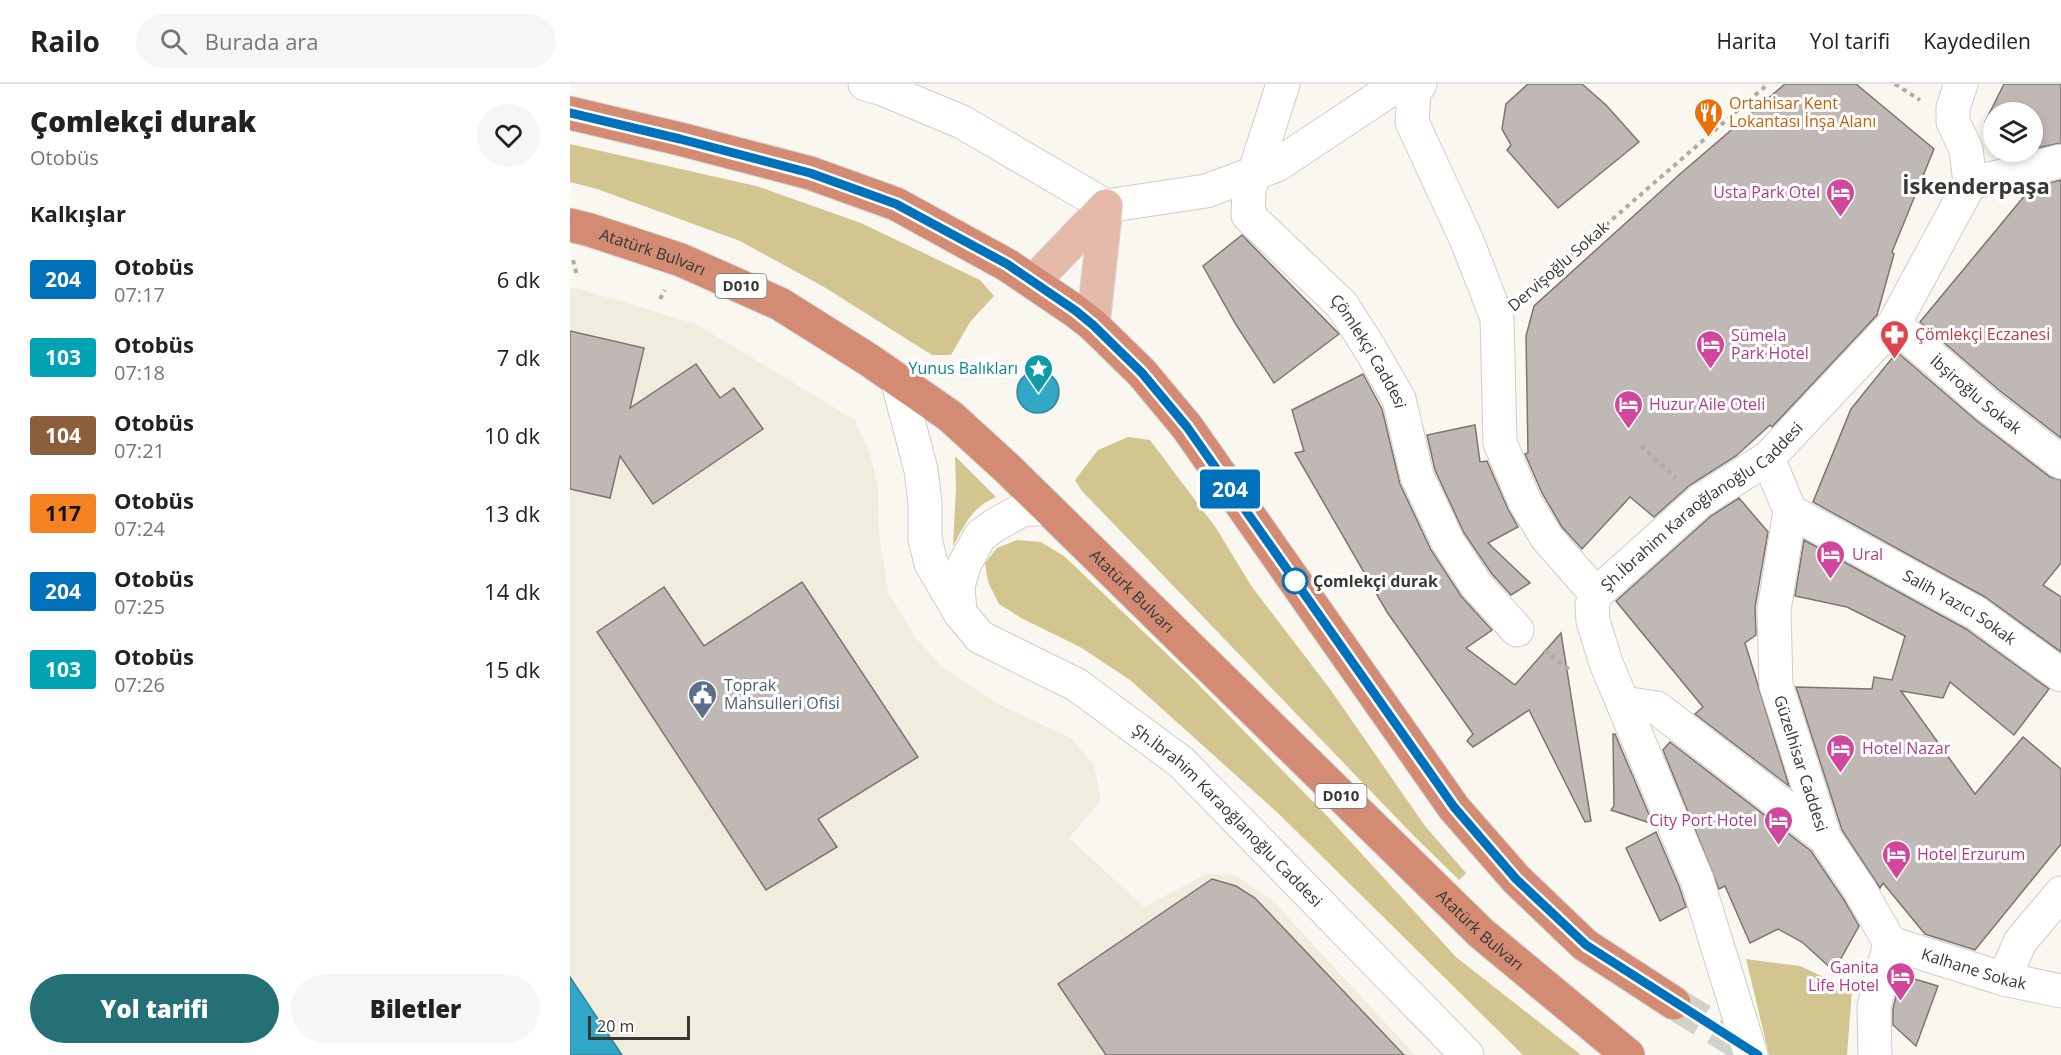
<!DOCTYPE html>
<html lang="tr">
<head>
<meta charset="utf-8">
<style>
	body { margin:0; font-family:"Open Sans",sans-serif; background:#f6f6f6; color:#222; height:100vh; display:flex; flex-direction:column; font-size:22px; white-space:nowrap }
	* { box-sizing:border-box; margin:0 }
	p { font-size:20px; color:#767676 }
	.icon { flex:none; width:33px; height:33px; fill:none; stroke:currentColor; stroke-width:2; stroke-linecap:round; stroke-linejoin:round }
	.map { position:relative; flex:1; overflow:hidden }
	.drawer { display:flex; flex-direction:column; background:#fff; width:570px }
	.drawer>* { flex:none }
	.badge { padding:0 12px; border-radius:4px; font-size:21px; line-height:39px }
	.tools { position:absolute; left:1413px; top:18px; display:grid; gap:12px }
	.tools a { display:grid; place-items:center; width:60px; height:60px; border-radius:50%; background:#fff; box-shadow:0 3px 9px #0003; font-size:30px }
	.scale { position:absolute; left:18px; bottom:15px; width:102px; box-sizing:border-box; padding-left:6px; border:3px solid #373734; border-top:0; font-size:16px; line-height:21px; white-space:nowrap; color:#373734; -webkit-text-stroke:4px #fff; paint-order:stroke }
	.map>.badge { position:absolute; translate:-50% -50%; box-shadow:0 0 0 3px #fff }
	h2 { padding:0 30px; font-size:22px; line-height:54px }
	.round { display:grid; place-items:center; flex:none; width:63px; height:63px; border-radius:32px; background:#f6f6f6 }
	.overview { display:flex; align-items:center; justify-content:space-between; height:102px; padding:0 30px }
	h1 { font-size:28px; font-weight:800; line-height:45px }
	.cta { display:flex; gap:12px; margin-top:auto; padding:12px 30px }
	.cta a { flex:1; height:69px; border-radius:36px; background:#256f77; color:#fff; font-size:24px; font-weight:800; line-height:69px; text-align:center }
	.cta a+a { background:#f6f6f6; color:#222 }
	ul { padding:0; list-style:none }
	li { display:flex; align-items:center; gap:18px; height:78px; padding:0 30px }
	li div { flex:1 }
	li b { display:block; font-size:22px }
	li em { font-style:normal }
	li .badge { min-width:66px; font-weight:700; text-align:center }
	header { display:flex; align-items:center; gap:36px; box-sizing:border-box; height:84px; padding:0 30px; background:#fff; border-bottom:2px solid #e0e0e0 }
	header strong { font-size:28px }
	nav { display:flex; gap:33px; margin-inline-start:auto; font-size:21px }
	.search { width:420px; height:54px; background:#f6f6f6; display:flex; align-items:center; gap:15px; box-sizing:border-box; padding:0 21px; border-radius:33px; color:#767676; font-size:22px }
	main { display:flex; flex:1; min-height:0 }
	.map>svg:first-child { display:block }
	.built { fill:#f1edde }
	.green { fill:#d3c58f }
	.water { fill:#33a7c8; stroke:#34859c; stroke-width:1.5 }
	.building { fill:#c0b8b5; stroke:#7d7572; stroke-width:1.5 }
	.lines { fill:none; stroke-linecap:round; stroke-linejoin:round }
	.highway-tunnel { stroke:#d2d1ca; stroke-width:33; stroke-dasharray:33 16; stroke-linecap:butt }
	.minor-casing { stroke:#cfcdc6; stroke-width:35 }
	.major-casing { stroke:#d3d3d2; stroke-width:35 }
	.highway-casing { stroke:#d3d3d2; stroke-width:35 }
	.path { stroke:#aeaca6; stroke-width:4; stroke-dasharray:4.5 4.5; stroke-linecap:butt }
	.minor { stroke:#fff; stroke-width:33 }
	.major { stroke:#e5baab; stroke-width:33 }
	.highway { stroke:#d38c73; stroke-width:33 }
	.line-casing { stroke:#fff; stroke-width:14 }
	.line { stroke:#0072bc; stroke-width:9 }
	.stop-dot { fill:#fff; stroke:#0072bc; stroke-width:3 }
	.labels { text-anchor:middle; stroke-width:6; stroke-linejoin:round; paint-order:stroke }
	.shield { fill:#fff; stroke:#737371; stroke-width:1.5 }
	.shield-label { font-size:15px; font-weight:bold; fill:#373734 }
	.food-label { font-size:16px; fill:#c56008; stroke:#fff; text-anchor:start }
	.hotel-label { font-size:16px; fill:#b23c85; stroke:#fff; text-anchor:start }
	.street-label { font-size:16px; fill:#373734; stroke:#fff }
	.health-label { font-size:16px; fill:#be3a42; stroke:#fff; text-anchor:start }
	.culture-label { font-size:16px; fill:#0d838f; stroke:#fff; text-anchor:end }
	.stop-label { font-size:16px; font-weight:bold; fill:#373734; stroke:#fff; text-anchor:start }
	.service-label { font-size:16px; fill:#4e5e75; stroke:#fff; text-anchor:start }
	.district-label { font-size:22px; font-weight:bold; fill:#373734; stroke:#fff }
</style>
</head>
<body>
<header>
<strong>Railo</strong>
<div class="search"><svg class="icon" aria-label="search" viewBox="0 0 24 24"><circle cx="10" cy="10" r="6"/><path d="M15 15l6 6"/></svg>Burada ara</div>
<nav><a>Harita</a><a>Yol tarifi</a><a>Kaydedilen</a></nav>
</header>
<main>
<section class="drawer">
<div class="overview"><div><h1>Çomlekçi durak</h1><p>Otobüs</p></div><a class="round"><svg class="icon" aria-label="heart" viewBox="0 0 24 24"><path d="M12 20l-8-8c-3-5 5-10 8-4 3-6 11-1 8 4z"/></svg></a></div>
<h2>Kalkışlar</h2>
<ul>
<li><span class="badge" style="background:#0072bc;color:#fff">204</span><div><b>Otobüs</b><p>07:17</p></div><em>6 dk</em></li>
<li><span class="badge" style="background:#00a3b4;color:#fff">103</span><div><b>Otobüs</b><p>07:18</p></div><em>7 dk</em></li>
<li><span class="badge" style="background:#8b5e3c;color:#fff">104</span><div><b>Otobüs</b><p>07:21</p></div><em>10 dk</em></li>
<li><span class="badge" style="background:#f58220;color:#111">117</span><div><b>Otobüs</b><p>07:24</p></div><em>13 dk</em></li>
<li><span class="badge" style="background:#0072bc;color:#fff">204</span><div><b>Otobüs</b><p>07:25</p></div><em>14 dk</em></li>
<li><span class="badge" style="background:#00a3b4;color:#fff">103</span><div><b>Otobüs</b><p>07:26</p></div><em>15 dk</em></li>
</ul>
<div class="cta"><a>Yol tarifi</a><a>Biletler</a></div>
</section>
<div class="map">
<svg width="1491" height="971" viewBox="0 0 1491 971">
	<rect width="100%" height="100%" fill="#f9f7ef"/>
	<polygon class="built" points="0,204 10,205 126,240 285,336 300,370 308,404 309,450 318,508 346,554 372,583 430,621 501,654 524,681 531,716 499,754 574,823 638,789 665,791 704,818 845,971 52,971 0,893"/>
	<g class="green">
		<polygon points="0,60 186,102 291,139 410,196 424,212 400,238 381,271 362,271 254,203 170,157 27,105 0,98"/>
		<polygon points="558,353 580,356 646,444 682,503 760,605 855,742 896,789 889,796 842,750 512,407 505,396 528,366"/>
		<path d="M385 372 426 413C401 424 396 439 383 462L386 404Z"/>
		<polygon points="447,456 471,458 494,472 622,594 758,733 886,873 1011,971 953,971 709,730 560,596 510,563 451,534 429,520 418,498 415,479 427,464"/>
		<polygon points="1176,875 1230,882 1282,906 1277,971 1199,971"/>
	</g>
	<g class="water">
		<circle cx="468" cy="308" r="21"/>
		<polygon points="0,893 52,971 0,971"/>
	</g>
	<g class="building">
		<polygon points="958,0 1012,0 1036,21 1069,58 988,124 937,66 941,61 932,45 936,20"/>
		<polygon points="1215,0 1286,0 1364,65 1322,168 1324,170 1307,231 1202,343 1200,341 1166,372 1120,401 1084,433 1060,413 1012,465 992,443 972,409 955,370 958,369 956,252 964,222 1110,90"/>
		<polygon points="1434,0 1491,0 1491,59 1462,65 1462,28 1424,28 1424,45 1415,38"/>
		<polygon points="1491,96 1491,354 1430,307 1350,238 1461,104"/>
		<polygon points="672,151 769,250 704,299 665,239 633,182"/>
		<polygon points="0,247 74,264 60,324 126,280 150,314 164,304 193,345 83,420 50,372 40,414 0,405"/>
		<polygon points="1327,268 1407,337 1480,393 1491,396 1491,479 1473,501 1491,513 1491,568 1415,513 1243,418 1281,325"/>
		<polygon points="793,290 812,325 830,400 861,466 891,512 922,546 896,564 945,601 991,549 1021,737 1015,738 959,626 903,663 897,657 903,650 817,528 725,369 734,367 722,326"/>
		<polygon points="905,341 910,378 917,377 938,425 948,443 918,459 960,499 941,511 922,490 894,449 865,386 857,351"/>
		<polygon points="1169,414 1198,448 1185,523 1186,551 1175,559 1219,702 1125,630 1133,623 1046,517 1141,432"/>
		<polygon points="1234,456 1396,545 1479,605 1444,651 1380,598 1373,614 1331,607 1405,710 1453,653 1491,685 1491,760 1405,866 1355,850 1313,799 1310,804 1272,746 1226,603 1302,605 1304,593 1322,596 1335,552 1277,523 1225,512"/>
		<polygon points="232,498 348,673 248,735 267,763 196,806 27,548 94,503 134,562"/>
		<polygon points="1043,650 1045,650 1083,740 1041,726 1044,722"/>
		<polygon points="1100,658 1241,767 1274,816 1289,842 1264,887 1232,858 1208,845 1180,859 1155,802 1149,805 1093,666"/>
		<polygon points="1086,748 1109,802 1116,823 1090,837 1056,764"/>
		<polygon points="642,795 666,802 685,814 834,971 536,971 488,900"/>
		<polygon points="1331,891 1368,902 1346,962 1323,941 1323,925"/>
	</g>
	<g class="lines">
		<polyline class="highway-tunnel" points="1104,919 1188,971"/>
		<defs>
			<g id="minor">
				<polyline points="295,0 313,5 392,38 536,122 636,107 707,81 829,0"/>
				<path id="s1" d="M713 0 679 106 678 131 772 221 799 263 829 315 847 392 878 458 907 502 947 546"/>
				<polyline points="850,0 844,9 842,38 897,157 927,234 930,359 955,418 977,454 1026,510"/>
				<polyline points="1391,0 1383,24 1383,38 1396,65 1400,99"/>
				<polyline points="1400,99 1441,90 1491,77"/>
				<path id="s2" d="M1324 240 1418 322 1491 378"/>
				<path id="s3" d="M327 295 351 386 355 419V455L361 479 390 529 410 553 507 601 611 678 897 971"/>
				<path id="s4" d="M1198 374 1220 427 1204 526 1206 601 1255 754 1290 806 1320 859 1304 923 1305 971"/>
				<path id="s5" d="M1220 427 1406 529 1491 591"/>
				<polyline points="390,529 388,502 395,479 410,452 425,441 454,425 478,425"/>
				<polyline points="1053,619 1087,624 1255,754"/>
				<path id="s6" d="M1320 859 1434 895 1491 907"/>
				<polyline points="1434,895 1450,858 1491,809"/>
				<path id="s7" d="M1181 971 1127 796 1036 579 1023 537 1022 521 1026 510 1130 417 1198 374 1324 240 1400 99"/>
			</g>
			<g id="major">
				<polyline points="463,198 536,122"/>
				<polyline points="523,241 536,122"/>
			</g>
			<g id="highway">
				<polyline points="0,29 110,55 240,89 326,120 437,181 505,227 523,241 572,289 617,343 884,724 946,795 1015,861 1104,919"/>
				<path id="s8" d="M0 141 20 146 111 176 210 220 299 276 380 332 438 385 911 849 1058 971"/>
			</g>
		</defs>
		<use href="#minor" class="minor-casing"/>
		<use href="#major" class="major-casing"/>
		<use href="#highway" class="highway-casing"/>
		<g class="path">
			<polyline points="1325,0 1350,16"/>
			<polyline points="3,176 7,192"/>
			<polyline points="954,212 1198,0"/>
			<polyline points="90,215 95,206"/>
			<polyline points="1071,362 1106,394"/>
			<polyline points="974,566 1001,587"/>
		</g>
		<use href="#minor" class="minor"/>
		<use href="#major" class="major"/>
		<use href="#highway" class="highway"/>
	</g>
	<g class="lines">
		<defs>
			<polyline id="line" points="0,29 110,55 240,89 326,120 437,180 506,227 523,241 572,289 617,343 884,723 946,795 1016,861 1188,971"/>
		</defs>
		<use href="#line" class="line-casing"/>
		<use href="#line" class="line"/>
	</g>
	<defs>
		<symbol id="restaurant-pin" viewBox="-11 -11 22 30"><path d="M0 17L-7.5 6A9.5 9.5 0 1 1 7.5 6Z" fill="#e8710a" stroke="#fff"/><path d="M-5-6h1v4h1v-4h1v4h1v-4h1v5L-1.5 .5V6h-2V.5L-5-1ZM5-6V6H3V1.5H1.5Q1.5-4 5-6Z" fill="#fff"/></symbol>
		<symbol id="hotel-pin" viewBox="-11 -11 22 30"><path d="M0 17L-7.5 6A9.5 9.5 0 1 1 7.5 6Z" fill="#d1479c" stroke="#fff"/><path d="M-6-4.5h1.5V1H6V5H4.5V3h-9V5H-6ZM-4 0a1.8 1.8 0 1 1 3.6 0ZM.5 0V-2.5h3Q6-2.5 6 0Z" fill="#fff"/></symbol>
		<symbol id="pharmacy-pin" viewBox="-11 -11 22 30"><path d="M0 17L-7.5 6A9.5 9.5 0 1 1 7.5 6Z" fill="#e0444e" stroke="#fff"/><path d="M-2-6h4v4h4v4h-4v4h-4v-4h-4v-4h4Z" fill="#fff"/></symbol>
		<symbol id="sight-pin" viewBox="-11 -11 22 30"><path d="M0 17L-7.5 6A9.5 9.5 0 1 1 7.5 6Z" fill="#0f9aa8" stroke="#fff"/><path d="M0-6L1.8-2.2L6-1.7L2.9 1.2L3.7 5.4L0 3.3L-3.7 5.4L-2.9 1.2L-6-1.7L-1.8-2.2Z" fill="#fff"/></symbol>
		<symbol id="civic-pin" viewBox="-11 -11 22 30"><path d="M0 17L-7.5 6A9.5 9.5 0 1 1 7.5 6Z" fill="#5c6f8a" stroke="#fff"/><path d="M-.6-6.5H3V-4.5H.6V-3L4-1V1h2V6H-6V1h2V-1L-.6-3ZM-1.2 2.5V6h2.4V2.5Z" fill="#fff"/></symbol>
	</defs>
	<g fill-rule="evenodd">
		<use href="#restaurant-pin" x="1122" y="12" width="33" height="45"/>
		<use href="#hotel-pin" x="1254" y="92" width="33" height="45"/>
		<use href="#pharmacy-pin" x="1308" y="234" width="33" height="45"/>
		<use href="#hotel-pin" x="1124" y="244" width="33" height="45"/>
		<use href="#sight-pin" x="452" y="268" width="33" height="45"/>
		<use href="#hotel-pin" x="1042" y="304" width="33" height="45"/>
		<use href="#hotel-pin" x="1244" y="454" width="33" height="45"/>
		<use href="#civic-pin" x="116" y="594" width="33" height="45"/>
		<use href="#hotel-pin" x="1254" y="648" width="33" height="45"/>
		<use href="#hotel-pin" x="1192" y="720" width="33" height="45"/>
		<use href="#hotel-pin" x="1310" y="754" width="33" height="45"/>
		<use href="#hotel-pin" x="1314" y="876" width="33" height="45"/>
	</g>
	<circle class="stop-dot" cx="725" cy="497" r="12"/>
	<g class="labels">
		<g class="shield">
			<rect x="145.5" y="190" width="51" height="24" rx="4.5"/>
			<rect x="745.5" y="700" width="51" height="24" rx="4.5"/>
		</g>
		<g class="shield-label">
			<text x="171" y="207">D010</text>
			<text x="771" y="717">D010</text>
		</g>
		<g class="food-label">
			<text x="1159" y="25">Ortahisar Kent<tspan x="1159" dy="18">Lokantası İnşa Alanı</tspan></text>
		</g>
		<g class="hotel-label">
			<text x="1250" y="114" text-anchor="end">Usta Park Otel</text>
			<text x="1161" y="257">Sümela<tspan x="1161" dy="18">Park Hotel</tspan></text>
			<text x="1079" y="326">Huzur Aile Oteli</text>
			<text x="1282" y="476">Ural</text>
			<text x="1292" y="670">Hotel Nazar</text>
			<text x="1187" y="742" text-anchor="end">City Port Hotel</text>
			<text x="1347" y="776">Hotel Erzurum</text>
			<text x="1309" y="889" text-anchor="end">Ganita<tspan x="1309" dy="18">Life Hotel</tspan></text>
		</g>
		<g class="street-label">
			<text dy="6" stroke="none"><textPath href="#s8" startOffset="87">Atatürk Bulvarı</textPath></text>
			<text transform="translate(988 182) rotate(-41)" y="6">Dervişoğlu Sokak</text>
			<text dy="6" stroke="none"><textPath href="#s1" startOffset="320">Çömlekçi Caddesi</textPath></text>
			<text dy="6" stroke="none"><textPath href="#s2" startOffset="108">İbşiroğlu Sokak</textPath></text>
			<text dy="6" stroke="none"><textPath href="#s7" startOffset="628">Şh.İbrahim Karaoğlanoğlu Caddesi</textPath></text>
			<text dy="6" stroke="none"><textPath href="#s8" startOffset="681">Atatürk Bulvarı</textPath></text>
			<text dy="6" stroke="none"><textPath href="#s5" startOffset="195">Salih Yazıcı Sokak</textPath></text>
			<text dy="6" stroke="none"><textPath href="#s4" startOffset="315">Güzelhisar Caddesi</textPath></text>
			<text dy="6" stroke="none"><textPath href="#s3" startOffset="585">Şh.İbrahim Karaoğlanoğlu Caddesi</textPath></text>
			<text dy="6" stroke="none"><textPath href="#s8" startOffset="1167">Atatürk Bulvarı</textPath></text>
			<text dy="6" stroke="none"><textPath href="#s6" startOffset="88">Kalhane Sokak</textPath></text>
		</g>
		<g class="health-label">
			<text x="1345" y="256">Çömlekçi Eczanesi</text>
		</g>
		<g class="culture-label">
			<text x="448" y="290">Yunus Balıkları</text>
		</g>
		<g class="stop-label">
			<text x="743" y="503">Çomlekçi durak</text>
		</g>
		<g class="service-label">
			<text x="154" y="607">Toprak<tspan x="154" dy="18">Mahsulleri Ofisi</tspan></text>
		</g>
		<g class="district-label">
			<text x="1406" y="110">İskenderpaşa</text>
		</g>
	</g>
</svg>
<div class="tools">
<a><svg class="icon" aria-label="layers" viewBox="0 0 24 24"><path d="M12 4l9 5-9 5-9-5zM3 14l9 5 9-5"/></svg></a>
</div>
<div class="scale">20 m</div>
<b class="badge" style="left:660px;top:405px;background:#0072bc;color:#fff">204</b>
</div>
</main>
</body>
</html>
